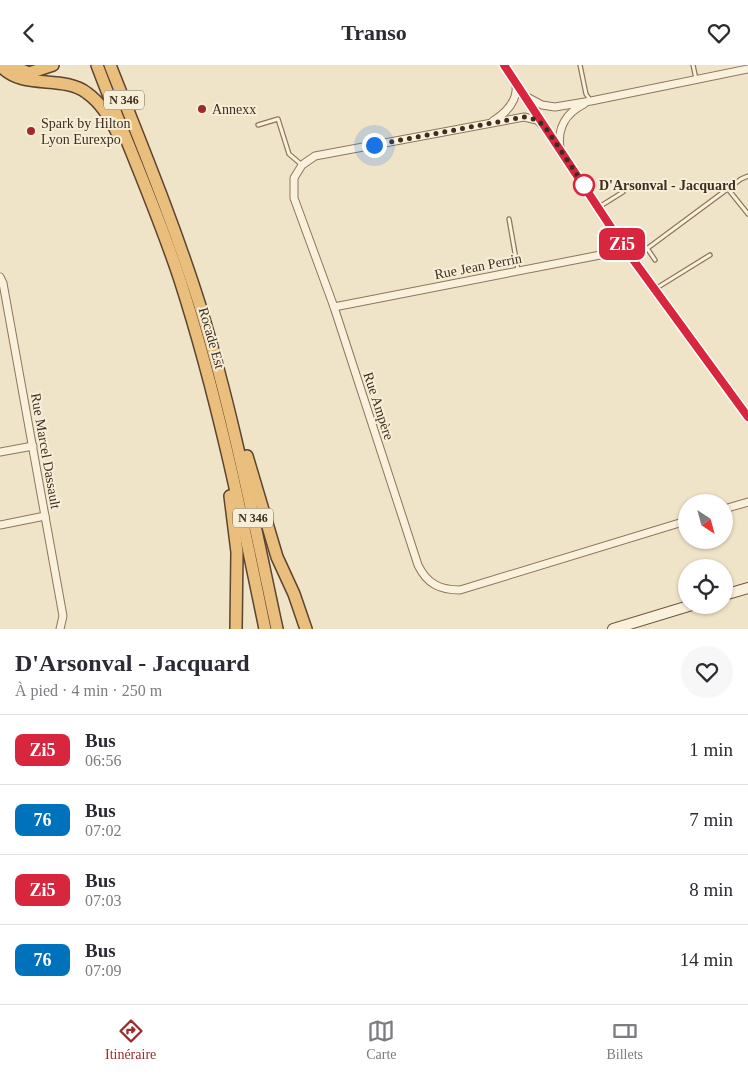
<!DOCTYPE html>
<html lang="fr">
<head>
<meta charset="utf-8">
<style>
	body { margin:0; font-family:"Times New Roman",serif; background:#f7f7f7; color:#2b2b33; height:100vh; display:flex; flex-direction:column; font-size:19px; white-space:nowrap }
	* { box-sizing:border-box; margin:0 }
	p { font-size:16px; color:#7c7c81 }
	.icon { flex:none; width:28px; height:28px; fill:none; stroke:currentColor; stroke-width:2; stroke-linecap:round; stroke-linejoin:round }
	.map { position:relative; height:564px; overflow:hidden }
	.drawer { display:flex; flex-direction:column; background:#fff; flex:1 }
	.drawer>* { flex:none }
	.badge { padding:0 10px; border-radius:8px; font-size:18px; line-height:32px }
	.needle { width:32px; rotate:144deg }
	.buttons { position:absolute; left:678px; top:429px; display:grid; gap:10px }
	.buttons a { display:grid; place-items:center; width:55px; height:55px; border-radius:50%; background:#fff; box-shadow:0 1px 4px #0004; font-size:25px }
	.you { position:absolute; width:25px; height:25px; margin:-12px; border:4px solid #fff; border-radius:50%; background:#1a73e8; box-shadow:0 0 0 8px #1a73e833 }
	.map>.badge { position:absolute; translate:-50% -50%; box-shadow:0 0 0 2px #fff }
	.round { display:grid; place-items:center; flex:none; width:52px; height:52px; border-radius:26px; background:#f7f7f7 }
	.head { display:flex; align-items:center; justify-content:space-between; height:85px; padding:0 15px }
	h1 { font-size:24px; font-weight:700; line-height:38px }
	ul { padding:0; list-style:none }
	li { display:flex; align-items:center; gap:15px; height:70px; padding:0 15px; border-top:1px solid #e1e1e2 }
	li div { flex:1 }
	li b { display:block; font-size:19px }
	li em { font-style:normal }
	li .badge { min-width:55px; font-weight:700; text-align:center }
	header { display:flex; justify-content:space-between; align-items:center; height:65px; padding:0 15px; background:#fff; font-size:22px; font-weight:700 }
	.tabs { display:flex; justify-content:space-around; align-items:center; height:70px; border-top:1px solid #e1e1e2; background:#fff; font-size:14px; color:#7c7c81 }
	.tabs a { display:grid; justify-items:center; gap:2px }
	.tabs .on { color:#9e2a2b }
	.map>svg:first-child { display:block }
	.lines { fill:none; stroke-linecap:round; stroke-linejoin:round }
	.service-casing { stroke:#8d765c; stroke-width:5.5 }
	.minor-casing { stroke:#8d765c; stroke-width:9 }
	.secondary-casing { stroke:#6f573f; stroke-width:12 }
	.trunk-casing { stroke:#5b4430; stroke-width:14 }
	.service { stroke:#faf1dc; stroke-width:3 }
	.minor { stroke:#faf1dc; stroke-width:7 }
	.secondary { stroke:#faf1dc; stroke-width:10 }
	.trunk { stroke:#eabe7c; stroke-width:11 }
	.line-casing { stroke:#fff; stroke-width:11 }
	.line { stroke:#d7263d; stroke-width:8 }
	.walk { stroke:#3d2e20; stroke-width:5; stroke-dasharray:0 9 }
	.poi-dot { fill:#9e2a2b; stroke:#f7eed8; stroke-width:2 }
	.stop-dot { fill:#fff; stroke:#d7263d; stroke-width:2.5 }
	.labels { text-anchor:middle; stroke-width:4; stroke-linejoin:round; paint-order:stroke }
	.shield { fill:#f7eed8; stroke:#756857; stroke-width:1 }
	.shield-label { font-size:12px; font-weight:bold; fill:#3d2e20 }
	.poi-label { font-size:14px; fill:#3d2e20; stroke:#f7eed8; text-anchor:start }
	.stop-label { font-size:14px; font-weight:bold; fill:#3d2e20; stroke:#f7eed8; text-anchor:start }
	.street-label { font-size:14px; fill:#3d2e20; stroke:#f7eed8 }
</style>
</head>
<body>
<header><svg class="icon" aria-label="back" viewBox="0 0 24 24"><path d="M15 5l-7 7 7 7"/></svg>Transo<svg class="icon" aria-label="heart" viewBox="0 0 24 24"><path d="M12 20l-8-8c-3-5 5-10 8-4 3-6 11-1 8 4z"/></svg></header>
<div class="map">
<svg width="748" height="564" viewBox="0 0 748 564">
	<rect width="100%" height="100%" fill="#f0e4c8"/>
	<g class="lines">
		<defs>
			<g id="service">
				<polyline points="580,0 586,29 591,36"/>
				<polyline points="693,0 696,14"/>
				<polyline points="258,60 278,54 289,89 302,100"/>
				<polyline points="728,124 748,149"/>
				<polyline points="599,142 623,127"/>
				<polyline points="509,154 518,205"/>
				<polyline points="647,183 655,195"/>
				<polyline points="633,194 741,114 748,111"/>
				<polyline points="655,224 710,190"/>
			</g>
			<g id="minor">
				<polyline points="504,0 626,185 748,352"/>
				<polyline points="527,32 542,40 555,42 591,36 748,4"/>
				<path d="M493 56C506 48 518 36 516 19"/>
				<path d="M545 62 537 55 524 52 315 91 302 100 294 113V133L334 242 418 500C427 519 440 525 460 525L686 456"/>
				<path d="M560 83C557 63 566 48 584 39"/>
				<polyline points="0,212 3,218 63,551 60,564"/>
				<polyline points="334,242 626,185"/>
				<polyline points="0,387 33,381"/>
				<polyline points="724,444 748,437"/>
				<polyline points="0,460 45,451"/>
			</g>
			<g id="secondary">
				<polyline points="724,530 748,523"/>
				<polyline points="613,564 692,540"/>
			</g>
			<g id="trunk">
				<path d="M0 0C21 26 62 9 87 28 101 38 112 56 119 72"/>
				<polyline points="10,0 29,8 53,0"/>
				<path d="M97 0C124 72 156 142 180 215 217 330 241 447 265 564"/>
				<path d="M110 0C142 81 175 161 201 244 233 349 254 457 277 564"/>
				<polyline points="247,391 277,492 294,529 306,564"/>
				<polyline points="230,431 237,487 236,564"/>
			</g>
		</defs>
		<use href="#service" class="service-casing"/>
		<use href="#minor" class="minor-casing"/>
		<use href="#secondary" class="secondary-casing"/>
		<use href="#trunk" class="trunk-casing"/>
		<use href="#service" class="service"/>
		<use href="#minor" class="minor"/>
		<use href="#secondary" class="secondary"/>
		<use href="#trunk" class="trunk"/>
	</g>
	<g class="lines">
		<defs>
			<polyline id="line" points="504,0 626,185 748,352"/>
		</defs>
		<use href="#line" class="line-casing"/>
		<use href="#line" class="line"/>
		<polyline class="walk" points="374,80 524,52 537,55 545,62 584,120"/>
	</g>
	<g class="poi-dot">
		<circle cx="202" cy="44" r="5"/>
		<circle cx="31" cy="66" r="5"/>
	</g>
	<circle class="stop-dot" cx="584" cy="120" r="10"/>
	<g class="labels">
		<g class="shield">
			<rect x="104" y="25.5" width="40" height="19" rx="4"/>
			<rect x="233" y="443.5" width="40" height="19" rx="4"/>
		</g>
		<g class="shield-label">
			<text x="124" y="39">N 346</text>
			<text x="253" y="457">N 346</text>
		</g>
		<g class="poi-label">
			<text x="212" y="49">Annexx</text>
			<text x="41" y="63">Spark by Hilton<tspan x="41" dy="16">Lyon Eurexpo</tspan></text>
		</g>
		<g class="stop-label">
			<text x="599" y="125">D'Arsonval - Jacquard</text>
		</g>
		<g class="street-label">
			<text transform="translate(478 201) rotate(-11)" y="5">Rue Jean Perrin</text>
			<text transform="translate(212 273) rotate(74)" y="5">Rocade Est</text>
			<text transform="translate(379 341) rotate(72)" y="5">Rue Ampère</text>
			<text transform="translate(46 386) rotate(80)" y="5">Rue Marcel Dassault</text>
		</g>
	</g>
</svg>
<div class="buttons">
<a><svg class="needle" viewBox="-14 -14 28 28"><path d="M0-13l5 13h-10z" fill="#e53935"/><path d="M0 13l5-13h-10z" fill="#7c7c81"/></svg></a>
<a><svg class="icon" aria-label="locate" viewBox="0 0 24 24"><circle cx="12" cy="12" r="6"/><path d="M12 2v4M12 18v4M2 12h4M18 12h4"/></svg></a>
</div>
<div class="you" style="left:374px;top:80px"></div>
<b class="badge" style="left:622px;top:179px;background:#d7263d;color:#fff">Zi5</b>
</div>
<section class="drawer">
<div class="head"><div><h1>D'Arsonval - Jacquard</h1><p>À pied · 4 min · 250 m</p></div><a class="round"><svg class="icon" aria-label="heart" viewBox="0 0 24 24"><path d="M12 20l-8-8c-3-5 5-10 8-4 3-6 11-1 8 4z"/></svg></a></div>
<ul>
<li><span class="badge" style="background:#d7263d;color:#fff">Zi5</span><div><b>Bus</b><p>06:56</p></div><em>1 min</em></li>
<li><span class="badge" style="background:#0072bc;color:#fff">76</span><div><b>Bus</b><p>07:02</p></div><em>7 min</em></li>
<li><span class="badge" style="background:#d7263d;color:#fff">Zi5</span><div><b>Bus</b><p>07:03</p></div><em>8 min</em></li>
<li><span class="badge" style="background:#0072bc;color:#fff">76</span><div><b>Bus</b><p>07:09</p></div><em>14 min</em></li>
</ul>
</section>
<nav class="tabs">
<a class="on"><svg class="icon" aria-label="directions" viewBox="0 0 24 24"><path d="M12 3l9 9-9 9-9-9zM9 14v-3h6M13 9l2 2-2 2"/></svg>Itinéraire</a>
<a><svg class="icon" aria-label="map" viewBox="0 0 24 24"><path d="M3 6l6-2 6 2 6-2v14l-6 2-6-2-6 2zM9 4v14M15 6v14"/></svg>Carte</a>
<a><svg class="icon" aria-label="tickets" viewBox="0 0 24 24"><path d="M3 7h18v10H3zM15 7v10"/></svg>Billets</a>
</nav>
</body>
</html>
